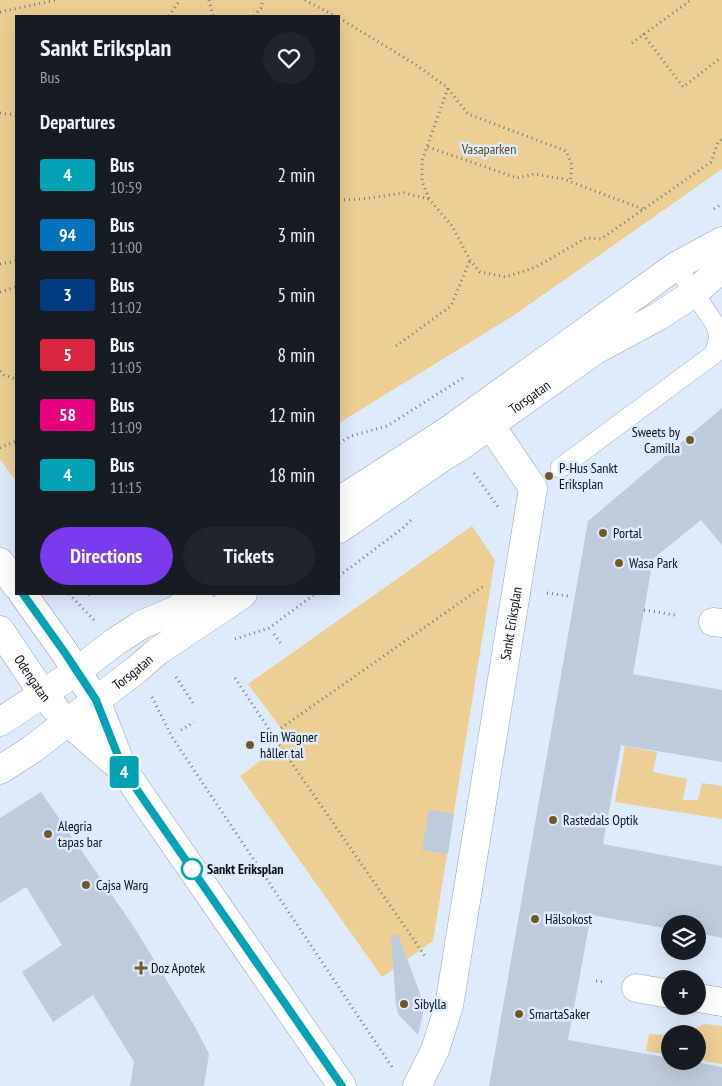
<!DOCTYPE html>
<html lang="en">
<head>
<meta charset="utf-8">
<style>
	body { margin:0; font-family:"PT Sans Narrow",sans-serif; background:#20242c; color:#f1f3f6; height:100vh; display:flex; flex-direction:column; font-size:19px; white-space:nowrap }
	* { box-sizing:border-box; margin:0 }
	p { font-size:16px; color:#9ea1a6 }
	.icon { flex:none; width:28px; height:28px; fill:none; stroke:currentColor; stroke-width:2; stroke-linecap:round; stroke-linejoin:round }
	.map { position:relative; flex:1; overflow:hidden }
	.details { position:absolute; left:15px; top:15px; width:325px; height:580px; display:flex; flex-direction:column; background:#171b24; border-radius:0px; box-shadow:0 5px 20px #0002 }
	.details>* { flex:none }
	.badge { padding:0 10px; border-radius:4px; font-size:18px; line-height:32px }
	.buttons { position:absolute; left:661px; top:915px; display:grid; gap:10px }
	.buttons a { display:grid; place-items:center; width:45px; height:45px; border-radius:50%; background:#171b24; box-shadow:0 5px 20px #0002; font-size:25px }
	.map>.badge { position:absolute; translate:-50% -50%; box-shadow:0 0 0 2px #fff }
	h2 { padding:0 25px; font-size:19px; line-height:45px }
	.round { display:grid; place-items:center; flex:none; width:52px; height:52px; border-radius:26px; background:#20242c }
	.summary { display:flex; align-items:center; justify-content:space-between; height:85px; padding:0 25px }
	h1 { font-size:24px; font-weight:600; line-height:38px }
	.action { display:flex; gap:10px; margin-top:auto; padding:10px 25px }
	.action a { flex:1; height:58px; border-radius:30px; background:#7c3aed; color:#fff; font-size:20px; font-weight:600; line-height:58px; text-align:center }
	.action a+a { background:#20242c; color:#f1f3f6 }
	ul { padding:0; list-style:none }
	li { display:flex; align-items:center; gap:15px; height:60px; padding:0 25px }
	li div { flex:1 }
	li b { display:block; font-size:19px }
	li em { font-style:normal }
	li .badge { min-width:55px; font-weight:700; text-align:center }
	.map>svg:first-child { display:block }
	.green { fill:#edce94 }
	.building { fill:#becbdc }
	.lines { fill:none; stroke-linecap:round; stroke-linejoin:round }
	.lane-casing { stroke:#95a1b2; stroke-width:20 }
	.street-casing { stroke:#95a1b2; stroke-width:29 }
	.secondary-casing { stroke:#95a1b2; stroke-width:29 }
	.path { stroke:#717a85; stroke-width:3; stroke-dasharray:1 4; stroke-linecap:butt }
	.lane { stroke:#fff; stroke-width:19 }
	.street { stroke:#fff; stroke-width:28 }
	.secondary { stroke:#fff; stroke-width:28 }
	.line-casing { stroke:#fff; stroke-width:11 }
	.line { stroke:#00a3b4; stroke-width:8 }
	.poi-dot { fill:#705829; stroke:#deebfc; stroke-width:2 }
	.stop-dot { fill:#fff; stroke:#00a3b4; stroke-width:2.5 }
	.labels { text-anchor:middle; stroke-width:5; stroke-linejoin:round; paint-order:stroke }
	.park-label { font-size:14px; fill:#5f470f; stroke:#deebfc }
	.street-label { font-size:14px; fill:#090e13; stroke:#deebfc }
	.poi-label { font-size:14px; fill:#090e13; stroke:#deebfc; text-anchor:start }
	.stop-label { font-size:14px; font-weight:bold; fill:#090e13; stroke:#deebfc; text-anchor:start }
</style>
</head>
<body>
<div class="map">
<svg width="722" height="1086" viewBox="0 0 722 1086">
	<rect width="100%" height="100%" fill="#deebfc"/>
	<g class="green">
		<polygon points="0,0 722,0 722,169 513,316 339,423 339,16 16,16 16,481 0,459"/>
		<polygon points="472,526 495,560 433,941 382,977 240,776 289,739 248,684"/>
		<polygon points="625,746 657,752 653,772 687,779 683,800 698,800 702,783 722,786 722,819 615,802"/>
		<polygon points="704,1024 722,1026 722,1064 698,1060 698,1034 683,1034"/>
		<polygon points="649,1034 670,1035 670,1055 646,1051"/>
	</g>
	<g class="building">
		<polygon points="722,408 722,545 701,520 653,559 633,674 722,690 722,762 621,745 603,844 722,866 722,938 698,933 698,924 670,924 670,929 591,915 568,1040 670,1058 670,1061 689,1061 722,1067 722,1086 489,1086 588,521"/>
		<polygon points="41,792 134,927 194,1025 209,1054 204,1086 130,1086 134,1062 93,995 53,1022 22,972 62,945 26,887 0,903 0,818"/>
		<polygon points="429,810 454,814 448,854 422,850"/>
		<polygon points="398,934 422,999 424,1009 418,1035 398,1014 396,1005 391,936"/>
	</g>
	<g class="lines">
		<defs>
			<polyline id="lane" points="560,468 714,354 719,337 715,324 676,266"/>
			<g id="street">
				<polyline points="713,622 722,623"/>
				<polyline points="96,700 122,767"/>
				<polyline points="68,722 124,771 342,1086"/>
				<polyline points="636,988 670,994"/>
				<polyline points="698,998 722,1002"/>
				<path id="s1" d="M417 1086 435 1050 449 1006 533 488 479 408"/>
			</g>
			<g id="secondary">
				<polyline points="339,501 449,430 676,266 722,241"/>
				<path id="s2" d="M339 529 443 457 458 448 594 351 659 316 694 293 722 268"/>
				<polyline points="0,562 16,585"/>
				<polyline points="23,594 65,653 87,687"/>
				<path id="s3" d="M0 630 43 694 55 708"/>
				<polyline points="0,722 77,671 115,642 141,625 174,611 199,594"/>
				<path id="s4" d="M0 770 31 750 136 670 158 651 243 594"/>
			</g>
		</defs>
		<use href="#lane" class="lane-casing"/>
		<use href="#street" class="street-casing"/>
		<use href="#secondary" class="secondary-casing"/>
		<g class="path">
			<polyline points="209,0 213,16"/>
			<polyline points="305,0 335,16"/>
			<polyline points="0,12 56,0"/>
			<polyline points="169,16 180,0"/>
			<polyline points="254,16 261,8 263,0"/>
			<polyline points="339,18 415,64 448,88 422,161 422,181 429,199"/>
			<polyline points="643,34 683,87 719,59"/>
			<polyline points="632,43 691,0"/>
			<polyline points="448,89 468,114 566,151 572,165 570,182"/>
			<polyline points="0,113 16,115"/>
			<polyline points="428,147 517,178 534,174 563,179 643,209"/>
			<polyline points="339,200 361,199 404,193 429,199 452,226 470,260 480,272 506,277 536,267 586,238 601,239 711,162 718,142 722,139"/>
			<polyline points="714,209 722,204"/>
			<polyline points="0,264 16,261"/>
			<polyline points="0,292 16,287"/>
			<polyline points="396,346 451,306 470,260"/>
			<polyline points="0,371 4,375 16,379"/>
			<polyline points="339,443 351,436 387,426 466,376"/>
			<polyline points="0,448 16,441"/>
			<polyline points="474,473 498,507"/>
			<polyline points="339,576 403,528 411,520"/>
			<polyline points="547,593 568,596"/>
			<polyline points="69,594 94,620"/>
			<polyline points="88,595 89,594"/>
			<polyline points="644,610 675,615"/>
			<polyline points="274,634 282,645"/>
			<polyline points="235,639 269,628 315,594"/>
			<polyline points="176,677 195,706"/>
			<polyline points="235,678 280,746 425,956"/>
			<polyline points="152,697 172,737 392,1067"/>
			<polyline points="281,728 485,585"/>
			<polyline points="181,730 194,722"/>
			<polyline points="596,981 604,982"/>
		</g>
		<use href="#lane" class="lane"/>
		<use href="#street" class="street"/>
		<use href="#secondary" class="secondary"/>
	</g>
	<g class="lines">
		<defs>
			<polyline id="line" points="23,594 65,653 96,700 124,771 342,1086"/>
		</defs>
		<use href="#line" class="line-casing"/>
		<use href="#line" class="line"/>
	</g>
	<g class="poi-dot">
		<circle cx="690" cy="440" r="5"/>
		<circle cx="549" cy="476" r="5"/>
		<circle cx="603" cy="533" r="5"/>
		<circle cx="619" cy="563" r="5"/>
		<circle cx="250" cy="745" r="5"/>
		<circle cx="553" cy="820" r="5"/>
		<circle cx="48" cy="834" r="5"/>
		<circle cx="86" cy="885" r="5"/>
		<circle cx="535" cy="919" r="5"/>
		<path d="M138.5 960.5h5v5h5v5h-5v5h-5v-5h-5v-5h5z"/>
		<circle cx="404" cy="1004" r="5"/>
		<circle cx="519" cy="1014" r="5"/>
	</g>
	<circle class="stop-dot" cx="192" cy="869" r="10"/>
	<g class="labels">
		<g class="park-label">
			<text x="489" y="154">Vasaparken</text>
		</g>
		<g class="street-label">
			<text dy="5" stroke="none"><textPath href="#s2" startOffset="232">Torsgatan</textPath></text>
			<text dy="5" stroke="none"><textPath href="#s1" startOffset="474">Sankt Eriksplan</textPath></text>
			<text dy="5" stroke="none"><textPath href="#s4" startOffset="165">Torsgatan</textPath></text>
			<text dy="5" stroke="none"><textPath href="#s3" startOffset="58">Odengatan</textPath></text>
		</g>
		<g class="poi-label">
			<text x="680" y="437" text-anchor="end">Sweets by<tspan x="680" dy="16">Camilla</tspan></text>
			<text x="559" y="473">P-Hus Sankt<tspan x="559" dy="16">Eriksplan</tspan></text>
			<text x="613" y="538">Portal</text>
			<text x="629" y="568">Wasa Park</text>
			<text x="260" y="742">Elin Wägner<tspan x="260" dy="16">håller tal</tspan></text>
			<text x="563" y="825">Rastedals Optik</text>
			<text x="58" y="831">Alegria<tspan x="58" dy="16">tapas bar</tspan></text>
			<text x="96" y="890">Cajsa Warg</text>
			<text x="545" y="924">Hälsokost</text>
			<text x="151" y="973">Doz Apotek</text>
			<text x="414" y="1009">Sibylla</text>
			<text x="529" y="1019">SmartaSaker</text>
		</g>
		<g class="stop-label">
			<text x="207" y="874">Sankt Eriksplan</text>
		</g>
	</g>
</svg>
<div class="buttons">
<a><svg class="icon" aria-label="layers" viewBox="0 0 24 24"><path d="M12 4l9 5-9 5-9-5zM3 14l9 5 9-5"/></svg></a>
<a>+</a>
<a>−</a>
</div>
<b class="badge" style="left:124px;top:772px;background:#00a3b4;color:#fff">4</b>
<section class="details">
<div class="summary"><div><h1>Sankt Eriksplan</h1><p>Bus</p></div><a class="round"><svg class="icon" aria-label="heart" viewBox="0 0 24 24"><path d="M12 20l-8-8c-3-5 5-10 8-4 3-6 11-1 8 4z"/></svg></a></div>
<h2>Departures</h2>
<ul>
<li><span class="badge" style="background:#00a3b4;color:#fff">4</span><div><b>Bus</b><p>10:59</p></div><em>2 min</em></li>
<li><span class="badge" style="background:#0072bc;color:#fff">94</span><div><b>Bus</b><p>11:00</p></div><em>3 min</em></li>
<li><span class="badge" style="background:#003b80;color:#fff">3</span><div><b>Bus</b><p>11:02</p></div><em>5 min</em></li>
<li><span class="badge" style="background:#d7263d;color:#fff">5</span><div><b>Bus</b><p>11:05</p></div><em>8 min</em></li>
<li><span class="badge" style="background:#e6007e;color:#fff">58</span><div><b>Bus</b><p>11:09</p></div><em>12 min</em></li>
<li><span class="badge" style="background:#00a3b4;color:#fff">4</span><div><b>Bus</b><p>11:15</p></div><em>18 min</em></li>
</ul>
<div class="action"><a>Directions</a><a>Tickets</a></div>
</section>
</div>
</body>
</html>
